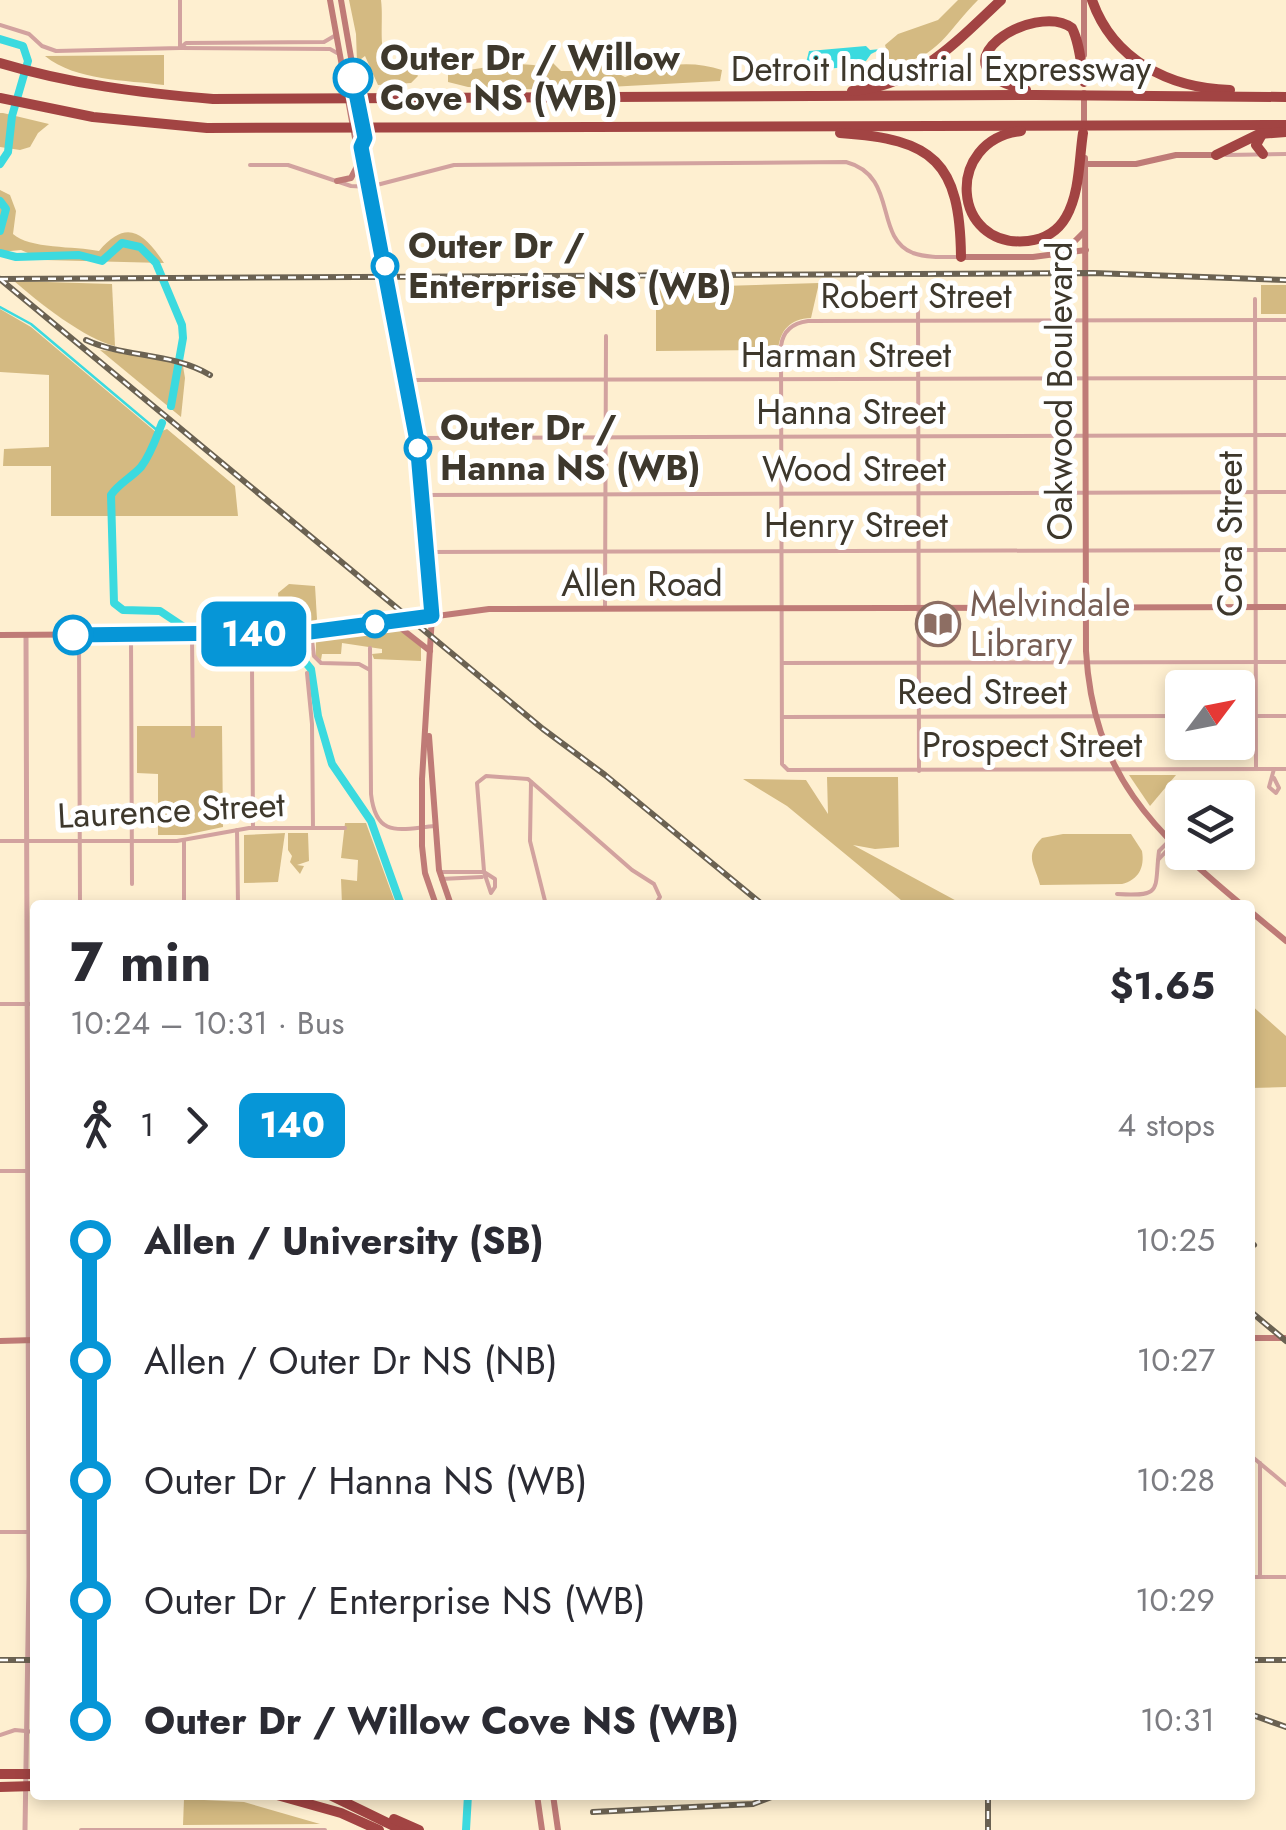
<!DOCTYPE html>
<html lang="en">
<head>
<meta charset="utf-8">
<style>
	body { margin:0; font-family:Jost,sans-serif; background:#f7f7f7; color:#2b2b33; height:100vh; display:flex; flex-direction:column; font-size:38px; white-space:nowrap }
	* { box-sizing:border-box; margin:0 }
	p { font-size:32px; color:#7c7c81 }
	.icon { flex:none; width:55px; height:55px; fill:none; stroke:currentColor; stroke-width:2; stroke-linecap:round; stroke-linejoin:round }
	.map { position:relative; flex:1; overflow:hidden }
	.details { position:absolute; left:30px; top:900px; width:1225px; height:900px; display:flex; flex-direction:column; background:#fff; border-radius:10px; box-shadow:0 5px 15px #0003 }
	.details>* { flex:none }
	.badge { padding:0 20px; border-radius:15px; font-size:35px; line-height:65px }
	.needle { width:65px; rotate:58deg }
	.buttons { position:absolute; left:1165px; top:670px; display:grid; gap:20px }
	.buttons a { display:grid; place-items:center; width:90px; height:90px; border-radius:10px; background:#fff; box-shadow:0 5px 15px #0003; font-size:50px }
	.map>.badge { position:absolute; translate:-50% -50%; box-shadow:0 0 0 5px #fff }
	.legs { display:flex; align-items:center; gap:15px; height:110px; padding:0 40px; font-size:32px }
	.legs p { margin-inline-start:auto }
	.summary { display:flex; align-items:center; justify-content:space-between; height:170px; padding:0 40px }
	h1 { font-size:55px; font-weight:700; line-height:75px }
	ul { padding:0 40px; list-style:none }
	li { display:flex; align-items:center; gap:35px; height:120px; font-size:38px }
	li i { display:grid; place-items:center; width:15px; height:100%; margin:0 12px; background:currentColor }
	li i::after { content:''; width:25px; height:25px; margin:-12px; border:8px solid; border-radius:50%; background:#fff }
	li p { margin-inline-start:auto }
	li:first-child i { background:linear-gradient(#0000 50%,currentColor 0) }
	li:last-child i { background:linear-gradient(currentColor 50%,#0000 0) }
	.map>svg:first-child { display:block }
	.green { fill:#d4ba82 }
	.water { fill:#3bdadf }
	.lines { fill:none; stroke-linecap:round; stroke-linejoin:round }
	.stream { stroke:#3bdadf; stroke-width:2.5 }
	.river { stroke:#3bdadf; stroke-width:8 }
	.minor { stroke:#d2a29f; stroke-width:4 }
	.tertiary { stroke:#d2a29f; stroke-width:5 }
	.secondary { stroke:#bf7b77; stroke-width:6 }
	.motorway { stroke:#a24443; stroke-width:10 }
	.rail-casing { stroke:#6b6252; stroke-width:6 }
	.rail { stroke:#fff; stroke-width:2.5; stroke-dasharray:8; stroke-linecap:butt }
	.line-1-casing { stroke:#fff; stroke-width:22 }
	.line-1 { stroke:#0696d7; stroke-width:15 }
	.stop-1-dot { fill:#fff; stroke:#0696d7; stroke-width:5 }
	.labels { text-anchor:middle; stroke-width:10; stroke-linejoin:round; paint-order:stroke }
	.stop-label { font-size:35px; font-weight:bold; fill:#3e382c; stroke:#fff; text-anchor:start }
	.street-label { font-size:35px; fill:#3e382c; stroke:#fff }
	.education-label { font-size:35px; fill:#785e54; stroke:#fff; text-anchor:start }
</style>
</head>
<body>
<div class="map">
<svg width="1286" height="1830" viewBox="0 0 1286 1830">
	<rect width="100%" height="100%" fill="#feefd0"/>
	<g class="green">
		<path d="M349 0H381C384 23 377 50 390 69L412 67 418 76 411 83 378 85 365 56 357 62 356 34Z"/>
		<path d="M958 0H978C949 28 935 65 890 62L885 45 898 34 938 20Z"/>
		<path d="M164 55V85C126 80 76 81 45 56Z"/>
		<path d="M593 61 625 77C656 65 690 59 722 70L720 81 553 90 468 87 448 82V72C479 71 516 58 546 68L552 62 561 71H581Z"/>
		<polygon points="0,113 3,113 49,124 38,133 30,147 20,150 0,147"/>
		<path d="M0 190 10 195 16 211 13 234C29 249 75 246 99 251 127 218 144 233 164 263L44 260 21 250 0 252Z"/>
		<path d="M14 281 112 284 115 346C86 340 38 302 14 281Z"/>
		<path d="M819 283 811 318C790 319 780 330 778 350L656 351V288Z"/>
		<rect x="1261" y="285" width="25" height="29"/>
		<polygon points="0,309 31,327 157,433 167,429 235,486 238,516 51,516 51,466 3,466 4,449 49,447 49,375 0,372"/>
		<polygon points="100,350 151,356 183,366 185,378 181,417"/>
		<polygon points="289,584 315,586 317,619 313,627 281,629 278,593"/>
		<polygon points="397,628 421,647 421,661 374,659 372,654 382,653 382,649 342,643 341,654 322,654 321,660 316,656 316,639"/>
		<polygon points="137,726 222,726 223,827 185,835 158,835 158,774 137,773"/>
		<polygon points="1129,775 1176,775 1150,806"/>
		<polygon points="827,777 898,777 899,847 875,849 853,845 964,905 907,905 787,806 743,779 806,780 828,814"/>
		<polygon points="345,823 366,823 396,905 342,905 341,879 357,881 358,860 341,858"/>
		<polygon points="285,833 278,882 244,883 244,835"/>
		<polygon points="288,833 308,833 309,861 297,865 304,866 300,874 290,862 292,856 288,850"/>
		<path d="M1063 834H1131L1142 851C1145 868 1138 880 1122 884L1040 885C1036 866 1023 856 1042 838Z"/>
		<polygon points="1250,1004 1286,1036 1286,1087 1250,1088"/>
		<polygon points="184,1799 244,1802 320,1824 183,1825"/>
	</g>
	<path class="water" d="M866 46 870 50 881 49 871 54 866 61C848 67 824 73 806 63L809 51Z"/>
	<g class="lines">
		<polyline class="stream" points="0,307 31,324 158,431"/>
		<g class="river">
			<polyline points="0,39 23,46 28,61 12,116 8,152 0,164"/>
			<polyline points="0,201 6,209 0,231"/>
			<polyline points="0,253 16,257 79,255 102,261 122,243 140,247 156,263 182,325 183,338 171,406"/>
			<path d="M162 423C156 438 151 454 141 467 131 478 119 483 111 495L114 603 123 610 160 611 184 627"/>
			<polyline points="220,643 251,656 306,663 311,669 318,716 332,764 371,821 401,905"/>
			<polyline points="466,1830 468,1795"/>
		</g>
		<g class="minor">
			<polyline points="0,25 29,34 42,46 56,51 180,48 180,0"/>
			<polyline points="180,48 330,49 339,54"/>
			<polyline points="180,48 186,43 324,42 336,35"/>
			<polyline points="1226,155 1286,154"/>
			<path d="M250 165H288L351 186 369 187 454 165 846 162C899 176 873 237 913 253 927 258 945 257 961 257"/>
			<polyline points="918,291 919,771"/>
			<polyline points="1255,299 1256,769"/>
			<path d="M1286 320 808 321C793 323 783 330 781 346L782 764 788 770 1286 769"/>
			<polyline points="406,380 1286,378"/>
			<polyline points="417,438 1286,435"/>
			<polyline points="422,495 1286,492"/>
			<polyline points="427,552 1286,550"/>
			<polyline points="605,609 606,336"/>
			<polyline points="311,633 314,656 321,663 359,664 370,670"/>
			<polyline points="79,635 80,905"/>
			<polyline points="131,635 132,884"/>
			<polyline points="192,636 193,736"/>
			<path d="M370 648 371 794C376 839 400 829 435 826"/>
			<polyline points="782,663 1286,662"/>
			<polyline points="252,665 253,828"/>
			<polyline points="307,673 312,724 313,828"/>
			<polyline points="1238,716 1286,716"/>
			<polyline points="782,717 1182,716"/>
			<polyline points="1274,769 1269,787 1276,793 1279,788 1274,778"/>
			<polyline points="531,782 530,841 546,905"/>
			<polyline points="237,830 238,905"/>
			<polyline points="184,840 184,905"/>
			<polyline points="0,841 177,841 249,828 345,828"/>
			<polyline points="1158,860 1172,845"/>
			<polyline points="440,872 484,872 495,879 495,887 491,893 484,872 484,871 477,783 486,776 528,779 632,870 654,884 660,897 655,905"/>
			<polyline points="441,879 482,877"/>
			<path d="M1117 894C1164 897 1154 890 1159 851L1169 841"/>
			<polyline points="0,1004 35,1004"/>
			<polyline points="0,1171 35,1171"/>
			<polyline points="1250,1455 1286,1485"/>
			<polyline points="1260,1463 1260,1577"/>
			<polyline points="0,1532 35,1532"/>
			<polyline points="1250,1577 1286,1577"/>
			<polyline points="0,1735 15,1730 35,1732"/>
			<polyline points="81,1830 325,1830"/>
		</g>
		<polyline class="tertiary" points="25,1830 29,1576 26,635"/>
		<g class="secondary">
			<polyline points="330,0 355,138 363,154 417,441 432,616 422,779 422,846 425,873 436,905"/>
			<polyline points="341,0 365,138 361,144"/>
			<polyline points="1084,55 1084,0"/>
			<polyline points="1084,125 1084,93"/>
			<path d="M1085 158 1086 651C1093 774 1153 831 1242 905"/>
			<polyline points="1085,164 1136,164 1176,155 1216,155"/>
			<polyline points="337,181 351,178 361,159"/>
			<polyline points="1058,251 1070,246 1084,232"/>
			<polyline points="961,257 1033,257 1086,250"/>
			<polyline points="393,622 430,651"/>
			<polyline points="0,635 311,633 489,609 1286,607"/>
			<polyline points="429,736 439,870 451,905"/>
			<polyline points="1250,911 1286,941"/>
			<polyline points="1250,1338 1286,1338"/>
			<polyline points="0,1341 35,1340"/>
			<polyline points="537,1795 542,1830"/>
			<polyline points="553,1795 558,1830"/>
		</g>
		<g class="motorway">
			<path d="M1092 0C1113 60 1169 88 1230 90"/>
			<path d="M0 63C70 84 141 93 213 99L1036 95 1286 97"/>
			<path d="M1026 90C927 67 1035 0 1072 28 1080 44 1081 65 1084 82"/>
			<path d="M852 91C917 86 956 42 1001 0"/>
			<polyline points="0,98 93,117 207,128 1286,125"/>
			<path d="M1021 131C944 140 951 249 1028 241 1045 239 1058 231 1066 217 1080 193 1079 159 1083 133"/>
			<path d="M840 133C934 139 960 162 961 257"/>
			<polyline points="1261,136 1256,145 1263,154"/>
			<polyline points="1216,155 1259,134 1286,132"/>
			<polyline points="0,1774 35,1774"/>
			<polyline points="0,1787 35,1786"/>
			<polyline points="277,1795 341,1813 379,1830"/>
			<polyline points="330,1795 402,1830"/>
			<polyline points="394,1819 419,1830"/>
		</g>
		<defs>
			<g id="rail">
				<polyline points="0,279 1093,273 1286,280"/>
				<polyline points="0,279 543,729 605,775 763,905"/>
				<path d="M86 340C125 358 172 352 210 375"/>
				<polyline points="1250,1241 1254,1245"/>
				<polyline points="1250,1311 1286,1341"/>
				<polyline points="0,1660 35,1660"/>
				<polyline points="1250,1660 1286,1660"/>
				<polyline points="1250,1714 1286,1727"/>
				<polyline points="988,1795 988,1830"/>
				<polyline points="593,1812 753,1804 777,1795"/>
			</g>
		</defs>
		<use href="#rail" class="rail-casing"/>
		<use href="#rail" class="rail"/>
	</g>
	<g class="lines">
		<defs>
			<polyline id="line-1" points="73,635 310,632 432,616 417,441 361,147 365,138 353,78"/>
		</defs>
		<use href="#line-1" class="line-1-casing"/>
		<use href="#line-1" class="line-1"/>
	</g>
	<defs>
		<symbol id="library-ring" viewBox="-11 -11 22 22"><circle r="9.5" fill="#fff" stroke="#8d6e63" stroke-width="1.5"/><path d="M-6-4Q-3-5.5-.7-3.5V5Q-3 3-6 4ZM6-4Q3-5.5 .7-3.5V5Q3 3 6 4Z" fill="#8d6e63"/></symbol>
	</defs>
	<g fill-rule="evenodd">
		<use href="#library-ring" x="913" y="599" width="50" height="50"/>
	</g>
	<g class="stop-1-dot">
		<circle cx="353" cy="78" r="18"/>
		<circle cx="385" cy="266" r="12"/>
		<circle cx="418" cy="448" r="12"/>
		<circle cx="375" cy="624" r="12"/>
		<circle cx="73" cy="635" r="18"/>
	</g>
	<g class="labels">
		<g class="stop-label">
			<text x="380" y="70">Outer Dr / Willow<tspan x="380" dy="40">Cove NS (WB)</tspan></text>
			<text x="408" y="258">Outer Dr /<tspan x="408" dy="40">Enterprise NS (WB)</tspan></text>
			<text x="440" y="440">Outer Dr /<tspan x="440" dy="40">Hanna NS (WB)</tspan></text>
		</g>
		<g class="street-label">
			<text x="941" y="81">Detroit Industrial Expressway</text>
			<text x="916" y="308">Robert Street</text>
			<text x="846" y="367">Harman Street</text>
			<text transform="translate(1060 391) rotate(-90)" y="12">Oakwood Boulevard</text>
			<text x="851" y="424">Hanna Street</text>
			<text x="854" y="481">Wood Street</text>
			<text x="856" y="537">Henry Street</text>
			<text transform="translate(1230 534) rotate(-90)" y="12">Cora Street</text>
			<text x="642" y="596">Allen Road</text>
			<text x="982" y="704">Reed Street</text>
			<text x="1032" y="757">Prospect Street</text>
			<text transform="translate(171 810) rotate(-3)" y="12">Laurence Street</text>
		</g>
		<g class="education-label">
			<text x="970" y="616">Melvindale<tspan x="970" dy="40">Library</tspan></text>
		</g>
	</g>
</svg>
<div class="buttons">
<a><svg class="needle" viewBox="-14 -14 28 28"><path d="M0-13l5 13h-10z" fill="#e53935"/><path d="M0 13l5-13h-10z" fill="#7c7c81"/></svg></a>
<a><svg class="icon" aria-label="layers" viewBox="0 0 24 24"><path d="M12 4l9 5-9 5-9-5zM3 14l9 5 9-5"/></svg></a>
</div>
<b class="badge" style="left:254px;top:634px;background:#0696d7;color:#fff">140</b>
<section class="details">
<div class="summary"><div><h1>7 min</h1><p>10:24 – 10:31 · Bus</p></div><b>$1.65</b></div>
<div class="legs"><svg class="icon" aria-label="walk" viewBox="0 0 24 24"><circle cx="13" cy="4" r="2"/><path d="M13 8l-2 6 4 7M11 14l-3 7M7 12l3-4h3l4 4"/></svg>1<svg class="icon" aria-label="forward" viewBox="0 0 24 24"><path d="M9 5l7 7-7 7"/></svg><b class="badge" style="background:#0696d7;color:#fff">140</b><p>4 stops</p></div>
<ul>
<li><i style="color:#0696d7"></i><b>Allen / University (SB)</b><p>10:25</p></li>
<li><i style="color:#0696d7"></i><span>Allen / Outer Dr NS (NB)</span><p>10:27</p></li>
<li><i style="color:#0696d7"></i><span>Outer Dr / Hanna NS (WB)</span><p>10:28</p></li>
<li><i style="color:#0696d7"></i><span>Outer Dr / Enterprise NS (WB)</span><p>10:29</p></li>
<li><i style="color:#0696d7"></i><b>Outer Dr / Willow Cove NS (WB)</b><p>10:31</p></li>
</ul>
</section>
</div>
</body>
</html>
